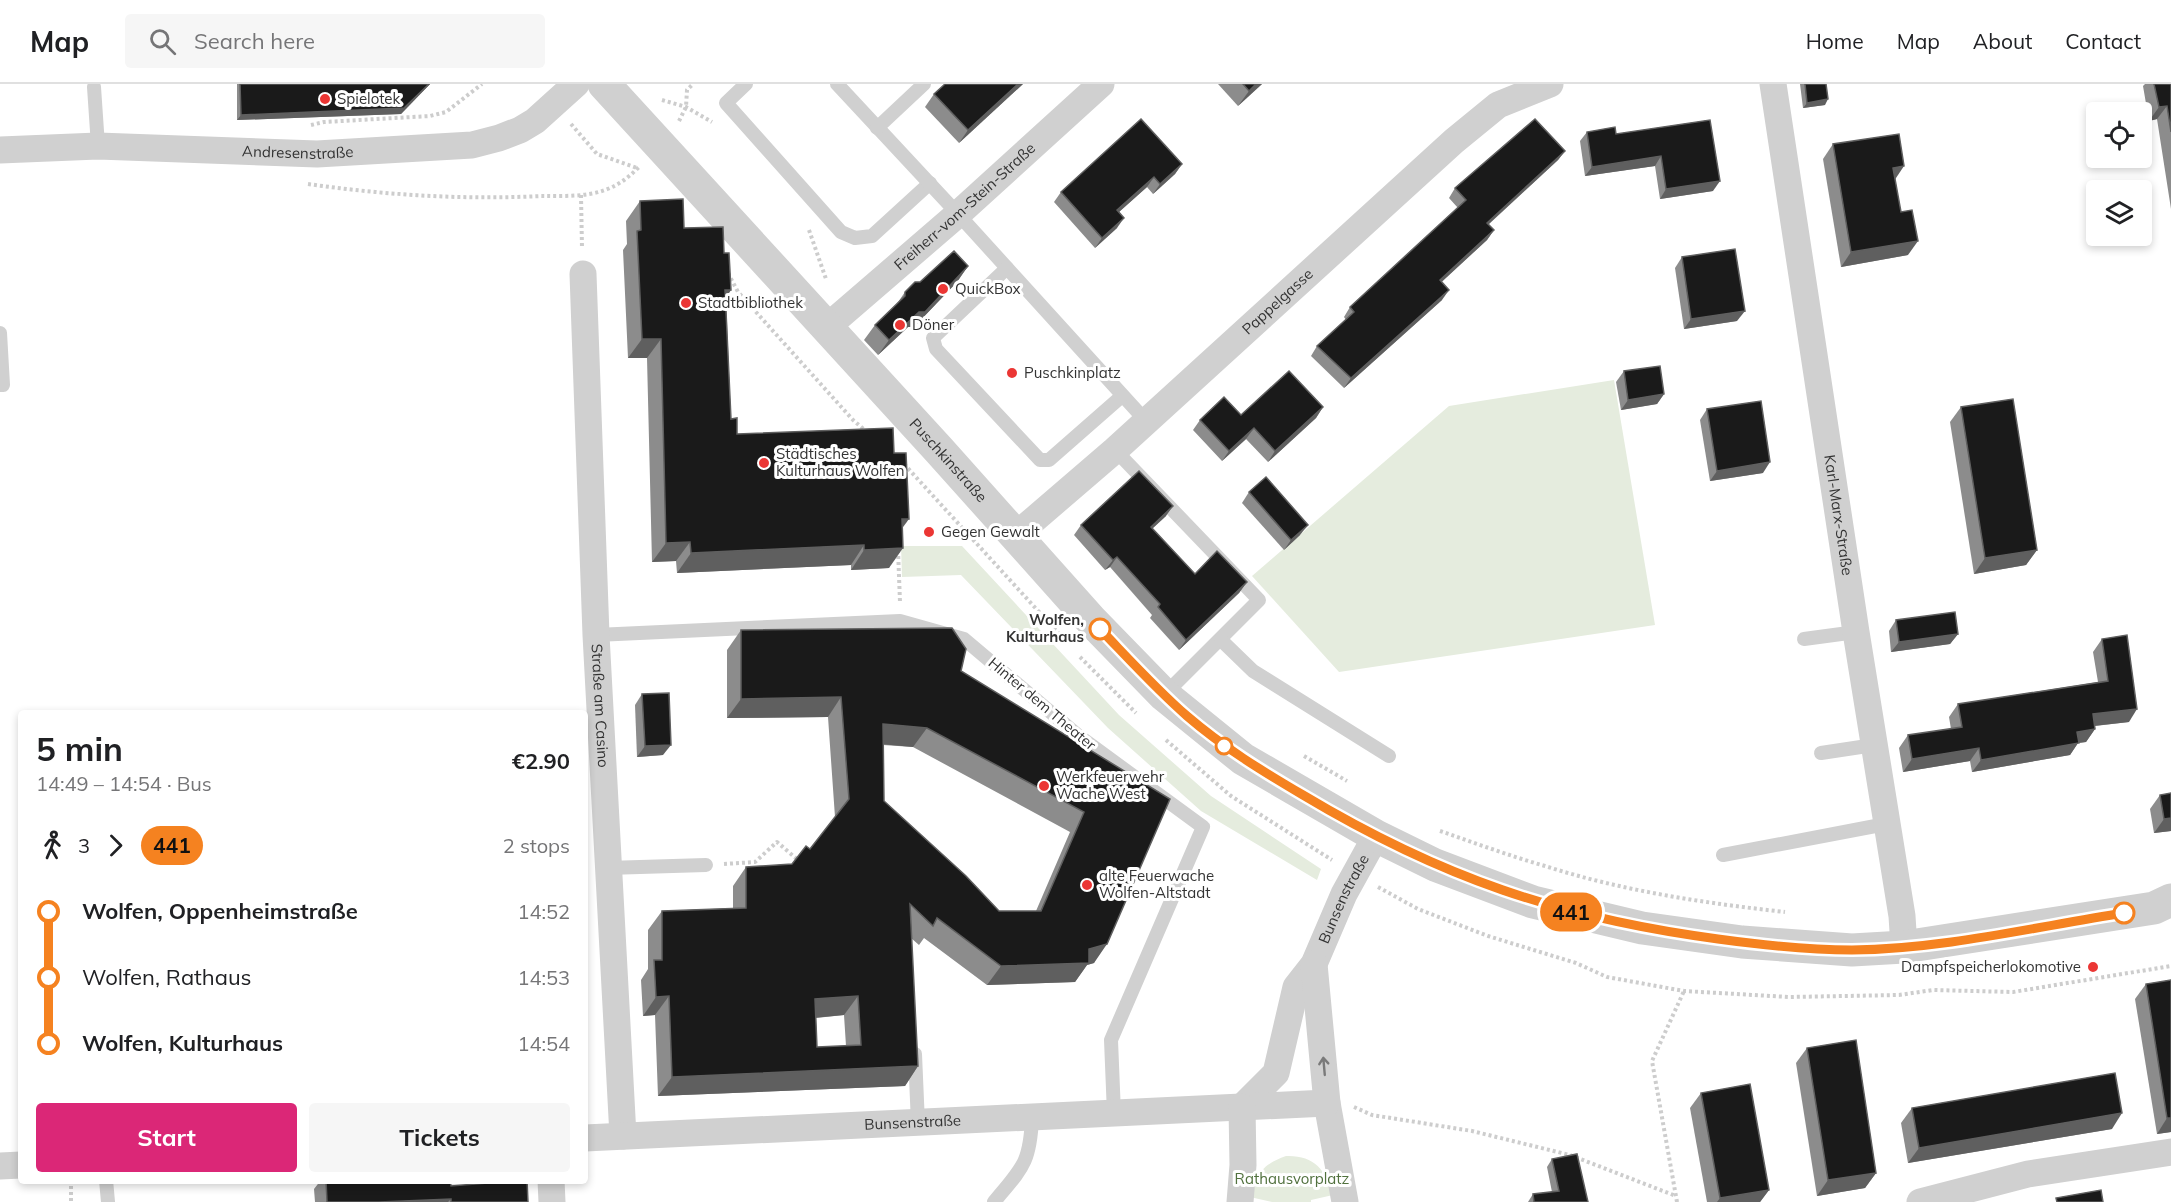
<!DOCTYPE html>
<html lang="en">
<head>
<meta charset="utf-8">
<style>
	body { margin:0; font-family:Mulish,sans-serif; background:#f6f6f6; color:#202124; height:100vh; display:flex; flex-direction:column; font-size:22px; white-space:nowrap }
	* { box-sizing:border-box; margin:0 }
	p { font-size:20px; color:#757577 }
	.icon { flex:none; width:33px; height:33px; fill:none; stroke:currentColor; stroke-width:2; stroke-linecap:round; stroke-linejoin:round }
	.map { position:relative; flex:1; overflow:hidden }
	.side { position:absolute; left:18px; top:626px; width:570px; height:474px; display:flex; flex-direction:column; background:#fff; border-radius:6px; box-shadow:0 3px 9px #0003 }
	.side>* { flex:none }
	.badge { padding:0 12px; border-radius:20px; font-size:21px; line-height:39px }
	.tools { position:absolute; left:2086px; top:18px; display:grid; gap:12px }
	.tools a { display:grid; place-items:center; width:66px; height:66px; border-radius:6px; background:#fff; box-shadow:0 3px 9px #0003; font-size:30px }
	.map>.badge { position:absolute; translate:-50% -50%; box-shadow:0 0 0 3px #fff }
	.legs { display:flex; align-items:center; gap:9px; height:66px; padding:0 18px; font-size:20px }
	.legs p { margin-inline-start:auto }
	.head { display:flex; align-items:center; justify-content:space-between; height:102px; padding:0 18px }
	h1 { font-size:33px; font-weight:700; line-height:45px }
	.button { display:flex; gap:12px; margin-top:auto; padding:12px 18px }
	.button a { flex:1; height:69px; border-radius:6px; background:#db2777; color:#fff; font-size:24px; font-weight:700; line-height:69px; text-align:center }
	.button a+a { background:#f6f6f6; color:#202124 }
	ul { padding:0 18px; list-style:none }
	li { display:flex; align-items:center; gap:21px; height:66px; font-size:22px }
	li i { display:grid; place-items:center; width:9px; height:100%; margin:0 8px; background:currentColor }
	li i::after { content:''; width:15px; height:15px; margin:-8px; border:4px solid; border-radius:50%; background:#fff }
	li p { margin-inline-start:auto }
	li:first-child i { background:linear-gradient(#0000 50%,currentColor 0) }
	li:last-child i { background:linear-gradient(currentColor 50%,#0000 0) }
	header { display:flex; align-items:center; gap:36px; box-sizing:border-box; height:84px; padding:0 30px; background:#fff; border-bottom:2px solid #e0e0e0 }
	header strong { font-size:28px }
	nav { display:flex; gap:33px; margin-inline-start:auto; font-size:21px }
	.search { width:420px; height:54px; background:#f6f6f6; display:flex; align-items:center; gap:15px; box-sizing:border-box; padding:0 21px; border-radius:6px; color:#757577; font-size:22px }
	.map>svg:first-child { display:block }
	.green { fill:#e5ecde }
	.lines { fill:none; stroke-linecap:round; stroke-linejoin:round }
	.path { stroke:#cdcdcd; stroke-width:4; stroke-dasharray:3 3; stroke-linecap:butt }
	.service { stroke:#d0d0d0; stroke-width:14 }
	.minor { stroke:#d0d0d0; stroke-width:27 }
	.tertiary { stroke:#d0d0d0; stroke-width:33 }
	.wall { fill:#8c8c8c; fill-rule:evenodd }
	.shaded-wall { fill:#5f5f5f }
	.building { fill:#1a1a1a; stroke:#5f5f5f; stroke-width:1.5; fill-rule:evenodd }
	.oneway { stroke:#7a7a7a }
	.line-1-casing { stroke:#fff; stroke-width:14 }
	.line-1 { stroke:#f58220; stroke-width:9 }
	.poi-dot { fill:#eb3634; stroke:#fff; stroke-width:2 }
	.stop-1-dot { fill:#fff; stroke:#f58220; stroke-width:3 }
	.labels { text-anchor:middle; stroke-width:6; stroke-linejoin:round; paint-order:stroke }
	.poi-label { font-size:15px; fill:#333; stroke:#fff; text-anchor:start }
	.street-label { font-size:15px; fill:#333; stroke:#fff }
	.stop-label { font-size:15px; font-weight:bold; fill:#333; stroke:#fff; text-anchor:end }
	.park-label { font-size:15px; fill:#51713e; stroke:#fff }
</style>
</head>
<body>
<header>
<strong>Map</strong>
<div class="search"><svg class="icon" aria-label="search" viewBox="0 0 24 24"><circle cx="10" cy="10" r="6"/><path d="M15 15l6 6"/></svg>Search here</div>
<nav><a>Home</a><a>Map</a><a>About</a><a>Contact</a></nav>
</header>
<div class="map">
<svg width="2171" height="1118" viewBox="0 0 2171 1118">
	<rect width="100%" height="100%" fill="#fff"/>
	<g class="green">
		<polygon points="1614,296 1655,541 1339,588 1252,492 1449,322"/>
		<polygon points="901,462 962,462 1119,631 1211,712 1321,785 1317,796 1201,727 1108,644 961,491 902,493"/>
		<path d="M1286 1072C1313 1071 1326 1085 1333 1111L1311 1116V1118H1272L1250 1113C1258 1089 1261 1081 1286 1072Z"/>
	</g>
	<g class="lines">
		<g class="path">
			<polyline points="662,16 686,23 712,38"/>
			<polyline points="679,37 686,23 687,6 693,0"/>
			<polyline points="571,40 597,70 637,84"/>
			<polyline points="311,41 324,38 430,32 446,28 482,0"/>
			<path d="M308 100C385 111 463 116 541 112 562 112 586 113 605 106 619 101 629 93 639 83"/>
			<polyline points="581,111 582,164"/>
			<polyline points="809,146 826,195"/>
			<polyline points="728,189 738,208 853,336 867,348"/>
			<polyline points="904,380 1061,552"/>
			<polyline points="898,466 900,518"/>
			<polyline points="1080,573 1136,629"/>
			<polyline points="1166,656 1231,712 1332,776"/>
			<polyline points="1304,672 1347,697"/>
			<path d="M1440 747C1475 759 1510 772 1545 782 1623 807 1704 819 1785 828"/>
			<polyline points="724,780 755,778 777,758 798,776"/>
			<polyline points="1378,803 1418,825 1488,852 1576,879 1607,893 1684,907 1789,913 1899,911 1933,906 2013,908 2171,882"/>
			<polyline points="1354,1023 1372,1031 1472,1047 1570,1071 1676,1112"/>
			<polyline points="71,1096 71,1118"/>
			<polyline points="1677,1118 1652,977 1684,907"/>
		</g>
		<g class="service">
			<polyline points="746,0 726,19 841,148 855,154 872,152 930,99"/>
			<polyline points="837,0 958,130 1146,337"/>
			<polyline points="94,3 98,62"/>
			<polyline points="877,44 924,0"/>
			<polyline points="1007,184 933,254 936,265 1040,376 1049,376 1122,312"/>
			<polyline points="0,249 3,301 0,301"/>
			<polyline points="1115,366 1259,516 1164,611"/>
			<polyline points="596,551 900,537 964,555 1080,653 1203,743 1111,956 1114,1030"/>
			<polyline points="1804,555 1856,548"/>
			<polyline points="1221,556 1253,587 1389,672"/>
			<polyline points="1821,669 1874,661"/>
			<polyline points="1723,771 1886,740"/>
			<polyline points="607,784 706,781"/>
			<polyline points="915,970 918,1040"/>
			<polyline points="106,1096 108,1118"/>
			<path d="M994 1118C1022 1084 1030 1080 1032 1034"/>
		</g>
		<g class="minor">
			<path id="s1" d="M1773 0 1856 548 1902 832 1904 863"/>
			<path id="s2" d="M0 66 98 62 317 70 472 61 499 54 520 46 535 37 576 0"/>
			<path id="s3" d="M583 190 596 551 623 1052"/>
			<path id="s4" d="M827 243 958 130 1101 0"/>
			<path id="s5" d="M1015 452 1115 366 1454 57 1498 21 1550 0"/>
			<polyline points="1327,1019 1345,1118"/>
			<path id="s6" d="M1242 1023 1276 989 1296 903 1314 880 1344 810 1376 752"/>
			<path id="s7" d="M585 1054 1327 1019 1314 880"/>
			<polyline points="0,1082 21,1081"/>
			<polyline points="551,1096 552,1118"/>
			<polyline points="1240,1118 1243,1081 1242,1023"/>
			<polyline points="1920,1118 2028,1090 2171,1068"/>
		</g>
		<path class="tertiary" id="s8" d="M604 0 939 366 1091 536 1164 611 1243 675 1376 752 1435 781 1533 818 1642 844 1742 858 1852 866 1904 863 2154 824 2171 816"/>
	</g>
	<g class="wall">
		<polygon points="237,0 430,0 401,30 237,36"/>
		<polygon points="1023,0 959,59 925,23 934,10"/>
		<polygon points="1218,0 1262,0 1238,22"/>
		<polygon points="1800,0 1826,0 1825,21 1803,24"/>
		<polygon points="2145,0 2171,0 2171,125 2157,35 2149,37 2143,2"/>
		<polygon points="1710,36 1713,107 1660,115 1655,82 1585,92 1580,57 1587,48 1616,50"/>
		<polygon points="1833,60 1895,94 1908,171 1841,183 1823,75"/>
		<polygon points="1565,67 1558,76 1488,141 1494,146 1487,156 1441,198 1442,216 1344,304 1311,272 1317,262 1346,236 1344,233 1350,223 1458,124 1449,114 1455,104"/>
		<polygon points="1182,80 1175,90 1153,110 1147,103 1119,128 1117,144 1095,164 1054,118 1061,108"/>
		<polygon points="640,117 724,169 731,206 726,213 731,335 737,350 894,369 902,444 889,484 851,486 851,481 677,489 676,477 652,478 647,274 628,274 623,166 627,160 626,137"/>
		<polygon points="1682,173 1737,237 1684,245 1675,184"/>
		<polygon points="968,182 957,198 914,243 908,243 878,271 864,256 875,241 896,221 905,208 920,198"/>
		<polygon points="1624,287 1664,310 1657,320 1621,326 1616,298"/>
		<polygon points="1323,323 1316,334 1268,378 1246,355 1222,377 1193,346 1200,336"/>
		<polygon points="1961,323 2037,466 2026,481 1974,490 1950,338"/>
		<polygon points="1707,325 1763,389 1710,397 1700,336"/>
		<polygon points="1249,408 1300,451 1284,466 1242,419"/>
		<polygon points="1166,432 1152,445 1195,490 1247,498 1239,509 1179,566 1150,534 1152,531 1110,483 1105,486 1074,451 1081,441"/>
		<polygon points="1896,536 1958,550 1950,560 1891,568 1889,547"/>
		<path d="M741 546 961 587 1170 715 1094 879 1087 881 1075 898 987 901 924 854 919 861 911 854 918 982 905 1002 658 1012 655 931 643 932 641 896 648 885V846L662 827 733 824V802L746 783 792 780 810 765 835 733 828 633 727 634V566ZM883 661 913 663 1070 748 1036 827H999L884 717ZM844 931 846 962 817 963 816 934Z"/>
		<polygon points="2102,555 2129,638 2095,642 2095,645 2086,658 2078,659 2070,671 1972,688 1970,677 1903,688 1899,664 1908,651 1951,645 1949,633 1958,620 2098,598 2093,568"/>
		<polygon points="642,610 663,671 637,673 635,621"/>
		<polygon points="2160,711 2171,747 2154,749 2150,725"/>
		<polygon points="2171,896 2171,1048 2157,1050 2135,915 2146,900"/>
		<polygon points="1807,964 1876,1089 1865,1104 1817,1112 1796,979"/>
		<polygon points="1701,1009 1769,1106 1760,1118 1707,1118 1690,1024"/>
		<polygon points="1912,1024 2112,1045 1908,1079 1901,1039"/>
		<polygon points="1552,1075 1588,1118 1528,1118 1533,1110 1552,1108 1547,1083"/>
		<polygon points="321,1096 450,1096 451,1102 528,1118 315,1118 314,1105"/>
	</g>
	<g class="shaded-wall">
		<polygon points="430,0 401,30 237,36 241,31"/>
		<polygon points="1018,0 1023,0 959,59 968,46"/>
		<polygon points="1256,0 1262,0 1238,22 1249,7"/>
		<polygon points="1828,15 1825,21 1803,24 1807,19"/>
		<polygon points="2167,22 2157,35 2149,37 2159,23"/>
		<polygon points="1565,67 1558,76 1480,148 1487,139"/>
		<polygon points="1661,72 1655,82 1585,92 1592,83"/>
		<polygon points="1182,80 1175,90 1153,110 1160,100"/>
		<polygon points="1904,82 1894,97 1893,84"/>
		<polygon points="1154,93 1147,103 1110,136 1117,126"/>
		<polygon points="1720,97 1713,107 1660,115 1666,105"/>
		<polygon points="1124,134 1117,144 1095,164 1102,154"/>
		<polygon points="1494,146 1487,156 1433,206 1440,196"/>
		<polygon points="1918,157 1908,171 1841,183 1851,168"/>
		<polygon points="968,182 957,198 914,243 908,243 878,271 889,256"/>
		<polygon points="725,206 731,206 717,226"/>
		<polygon points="1449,206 1442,216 1344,304 1351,294"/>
		<polygon points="1745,227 1737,237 1684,245 1691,235"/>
		<polygon points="642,255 661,255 647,274 628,274"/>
		<polygon points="1664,310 1657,320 1621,326 1628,316"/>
		<polygon points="1323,323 1316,334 1268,378 1275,367"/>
		<polygon points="1254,344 1246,355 1222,377 1229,367"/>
		<polygon points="1770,378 1763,389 1710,397 1717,387"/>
		<polygon points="1173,422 1166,432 1143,453 1151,443"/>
		<polygon points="902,435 909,435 895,454"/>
		<polygon points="1308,441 1300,451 1284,466 1291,456"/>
		<polygon points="690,458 676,477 652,478 666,459"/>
		<polygon points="864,461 851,481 677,489 691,469"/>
		<polygon points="903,464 889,484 851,486 864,466"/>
		<polygon points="2037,466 2026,481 1974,490 1985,474"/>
		<polygon points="1117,473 1110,483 1105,486 1113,476"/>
		<polygon points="1247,498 1239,509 1179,566 1186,556"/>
		<polygon points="1958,550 1950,560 1891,568 1899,558"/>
		<polygon points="841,613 828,633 727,634 741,615"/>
		<polygon points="2137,625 2129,638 2084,643 2093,630"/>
		<polygon points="883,640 927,644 913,663 869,659"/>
		<polygon points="2095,645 2086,658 2078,659 2070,671 1972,688 1981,676 2077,648"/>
		<polygon points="671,661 663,671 637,673 645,662"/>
		<polygon points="1979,664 1970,677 1903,688 1912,675"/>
		<polygon points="2171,734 2171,747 2154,749 2164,735"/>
		<polygon points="1107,860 1094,879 1087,881 1075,898 987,901 1001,882 1089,865"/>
		<polygon points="669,912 655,931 643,932 656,913"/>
		<polygon points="858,912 844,931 802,935 815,915"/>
		<polygon points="918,982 905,1002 658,1012 672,993"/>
		<polygon points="2122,1029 2112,1045 1908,1079 1919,1064"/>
		<polygon points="2167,1034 2171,1034 2171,1048 2157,1050"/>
		<polygon points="1876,1089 1865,1104 1817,1112 1828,1096"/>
		<polygon points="1769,1106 1760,1118 1717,1118 1720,1114"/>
		<polygon points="451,1115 448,1118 379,1118"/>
	</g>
	<g class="building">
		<polygon points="240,0 429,0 404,24 241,31"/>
		<polygon points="945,0 1018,0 968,46 934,10"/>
		<polygon points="1243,0 1256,0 1249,7"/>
		<polygon points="1805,0 1826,0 1828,15 1807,19"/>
		<polygon points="2154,0 2171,0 2171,48 2167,22 2159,23"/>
		<polygon points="1141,35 1182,80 1160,100 1154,93 1117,126 1124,134 1102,154 1061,108"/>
		<polygon points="1535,35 1565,67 1487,139 1494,146 1440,196 1449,206 1351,294 1317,262 1354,228 1350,223 1466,116 1455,104"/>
		<polygon points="1710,36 1720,97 1666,105 1661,72 1592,83 1587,48 1615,43 1616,50"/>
		<polygon points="1899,50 1904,82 1893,84 1901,128 1912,126 1918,157 1851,168 1833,60"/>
		<polygon points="683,115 684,144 723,143 724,169 729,169 731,206 725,206 731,335 737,334 737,350 893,344 894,369 906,369 909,435 902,435 903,464 864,466 864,461 691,469 690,458 666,459 661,255 642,255 637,147 641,146 640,117"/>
		<polygon points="1735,165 1745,227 1691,235 1682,173"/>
		<polygon points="954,167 968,182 925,228 919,228 889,256 875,241 905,212 905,208 915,198 920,198"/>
		<polygon points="1660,282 1664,310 1628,316 1624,287"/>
		<polygon points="1289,287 1323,323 1275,367 1254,344 1229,367 1200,336 1224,313 1241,331"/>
		<polygon points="2013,315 2037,466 1985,474 1961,323"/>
		<polygon points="1761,317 1770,378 1717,387 1707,325"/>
		<polygon points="1139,387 1173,422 1151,443 1195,490 1217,467 1247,498 1186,556 1158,523 1160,520 1117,473 1113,476 1081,441"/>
		<polygon points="1266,393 1308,441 1291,456 1249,408"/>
		<polygon points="1955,528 1958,550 1899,558 1896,536"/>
		<path d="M952 544 966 565 961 587 1170 715 1107 860 1089 865V879L1001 882 937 834 933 842 910 820 918 982 672 993 669 912 656 913 654 876H662V827L746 824V783L792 780 806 762 810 765 849 715 841 613 741 615V546ZM883 640 927 644 1084 728 1041 827H999L966 792 884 717ZM858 912 861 961 817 963 815 915Z"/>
		<polygon points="2127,551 2137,625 2093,630 2095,645 2077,648 2079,659 1981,676 1979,664 1912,675 1908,651 1962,643 1958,620 2108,597 2102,555"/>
		<polygon points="669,609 671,661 645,662 642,610"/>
		<polygon points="2171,709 2171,734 2164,735 2160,711"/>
		<polygon points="2171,896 2171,1034 2167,1034 2146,900"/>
		<polygon points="1856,956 1876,1089 1828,1096 1807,964"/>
		<polygon points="2115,989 2122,1029 1919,1064 1912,1024"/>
		<polygon points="1750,1000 1769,1106 1720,1114 1701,1009"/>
		<polygon points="1577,1070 1588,1118 1534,1118 1533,1110 1559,1107 1552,1075"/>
		<polygon points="326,1096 450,1096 451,1102 527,1096 528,1118 451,1118 451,1115 379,1118 327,1118"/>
		<polygon points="2101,1106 2103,1118 2057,1118 2056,1114"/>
	</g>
	<defs><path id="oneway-shaft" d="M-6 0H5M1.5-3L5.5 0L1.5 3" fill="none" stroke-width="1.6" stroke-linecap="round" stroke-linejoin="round" transform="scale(1.5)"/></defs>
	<use class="oneway" href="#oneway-shaft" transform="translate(1324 982) rotate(-95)"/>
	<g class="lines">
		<defs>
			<path id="line-1" d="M1100 545C1128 574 1156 605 1187 632 1223 663 1262 687 1303 711 1440 793 1559 834 1718 855 1762 861 1807 866 1852 866 1943 865 2034 843 2124 829"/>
		</defs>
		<use href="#line-1" class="line-1-casing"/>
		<use href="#line-1" class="line-1"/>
	</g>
	<g class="poi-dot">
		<circle cx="325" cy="15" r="6"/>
		<circle cx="943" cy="205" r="6"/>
		<circle cx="686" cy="219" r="6"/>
		<circle cx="900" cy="241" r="6"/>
		<circle cx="1012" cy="289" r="6"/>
		<circle cx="764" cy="379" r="6"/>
		<circle cx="929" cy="448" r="6"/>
		<circle cx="1044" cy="702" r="6"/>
		<circle cx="1087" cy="801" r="6"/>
		<circle cx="2093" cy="883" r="6"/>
	</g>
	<g class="stop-1-dot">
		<circle cx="1100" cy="545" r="10"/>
		<circle cx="1224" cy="662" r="8"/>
		<circle cx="2124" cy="829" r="10"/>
	</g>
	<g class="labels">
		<g class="poi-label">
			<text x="337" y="20">Spielotek</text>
			<text x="955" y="210">QuickBox</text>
			<text x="698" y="224">Stadtbibliothek</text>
			<text x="912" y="246">Döner</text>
			<text x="1024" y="294">Puschkinplatz</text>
			<text x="776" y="375">Städtisches<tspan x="776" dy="17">Kulturhaus Wolfen</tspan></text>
			<text x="941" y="453">Gegen Gewalt</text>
			<text x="1056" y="698">Werkfeuerwehr<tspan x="1056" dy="17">Wache West</tspan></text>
			<text x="1099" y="797">alte Feuerwache<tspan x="1099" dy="17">Wolfen-Altstadt</tspan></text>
			<text x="2081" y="888" text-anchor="end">Dampfspeicherlokomotive</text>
		</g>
		<g class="street-label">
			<text dy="5" stroke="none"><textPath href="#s2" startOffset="298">Andresenstraße</textPath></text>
			<text dy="5" stroke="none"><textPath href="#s4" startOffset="183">Freiherr-vom-Stein-Straße</textPath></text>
			<text dy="5" stroke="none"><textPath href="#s5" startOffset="352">Pappelgasse</textPath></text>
			<text dy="5" stroke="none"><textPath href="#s8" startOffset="510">Puschkinstraße</textPath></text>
			<text dy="5" stroke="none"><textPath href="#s1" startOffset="436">Karl-Marx-Straße</textPath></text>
			<text transform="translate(1042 620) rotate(40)" y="5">Hinter dem Theater</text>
			<text dy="5" stroke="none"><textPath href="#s3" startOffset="432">Straße am Casino</textPath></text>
			<text dy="5" stroke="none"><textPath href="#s6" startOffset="237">Bunsenstraße</textPath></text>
			<text dy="5" stroke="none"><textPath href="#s7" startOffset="328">Bunsenstraße</textPath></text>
		</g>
		<g class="stop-label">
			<text x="1084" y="541">Wolfen,<tspan x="1084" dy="17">Kulturhaus</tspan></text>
		</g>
		<g class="park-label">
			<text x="1292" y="1100">Rathausvorplatz</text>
		</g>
	</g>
</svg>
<div class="tools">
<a><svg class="icon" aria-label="locate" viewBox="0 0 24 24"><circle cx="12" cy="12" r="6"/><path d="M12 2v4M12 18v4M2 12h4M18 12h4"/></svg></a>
<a><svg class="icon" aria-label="layers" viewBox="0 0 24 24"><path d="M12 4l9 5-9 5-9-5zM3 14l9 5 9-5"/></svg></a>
</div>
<b class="badge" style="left:1571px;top:828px;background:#f58220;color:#111">441</b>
<section class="side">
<div class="head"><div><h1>5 min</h1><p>14:49 – 14:54 · Bus</p></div><b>€2.90</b></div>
<div class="legs"><svg class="icon" aria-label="walk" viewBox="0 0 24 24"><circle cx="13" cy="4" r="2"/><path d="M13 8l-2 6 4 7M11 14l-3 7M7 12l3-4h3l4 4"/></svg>3<svg class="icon" aria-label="forward" viewBox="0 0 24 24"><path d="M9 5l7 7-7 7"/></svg><b class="badge" style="background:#f58220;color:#111">441</b><p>2 stops</p></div>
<ul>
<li><i style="color:#f58220"></i><b>Wolfen, Oppenheimstraße</b><p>14:52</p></li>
<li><i style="color:#f58220"></i><span>Wolfen, Rathaus</span><p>14:53</p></li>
<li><i style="color:#f58220"></i><b>Wolfen, Kulturhaus</b><p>14:54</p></li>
</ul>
<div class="button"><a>Start</a><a>Tickets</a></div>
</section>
</div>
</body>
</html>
